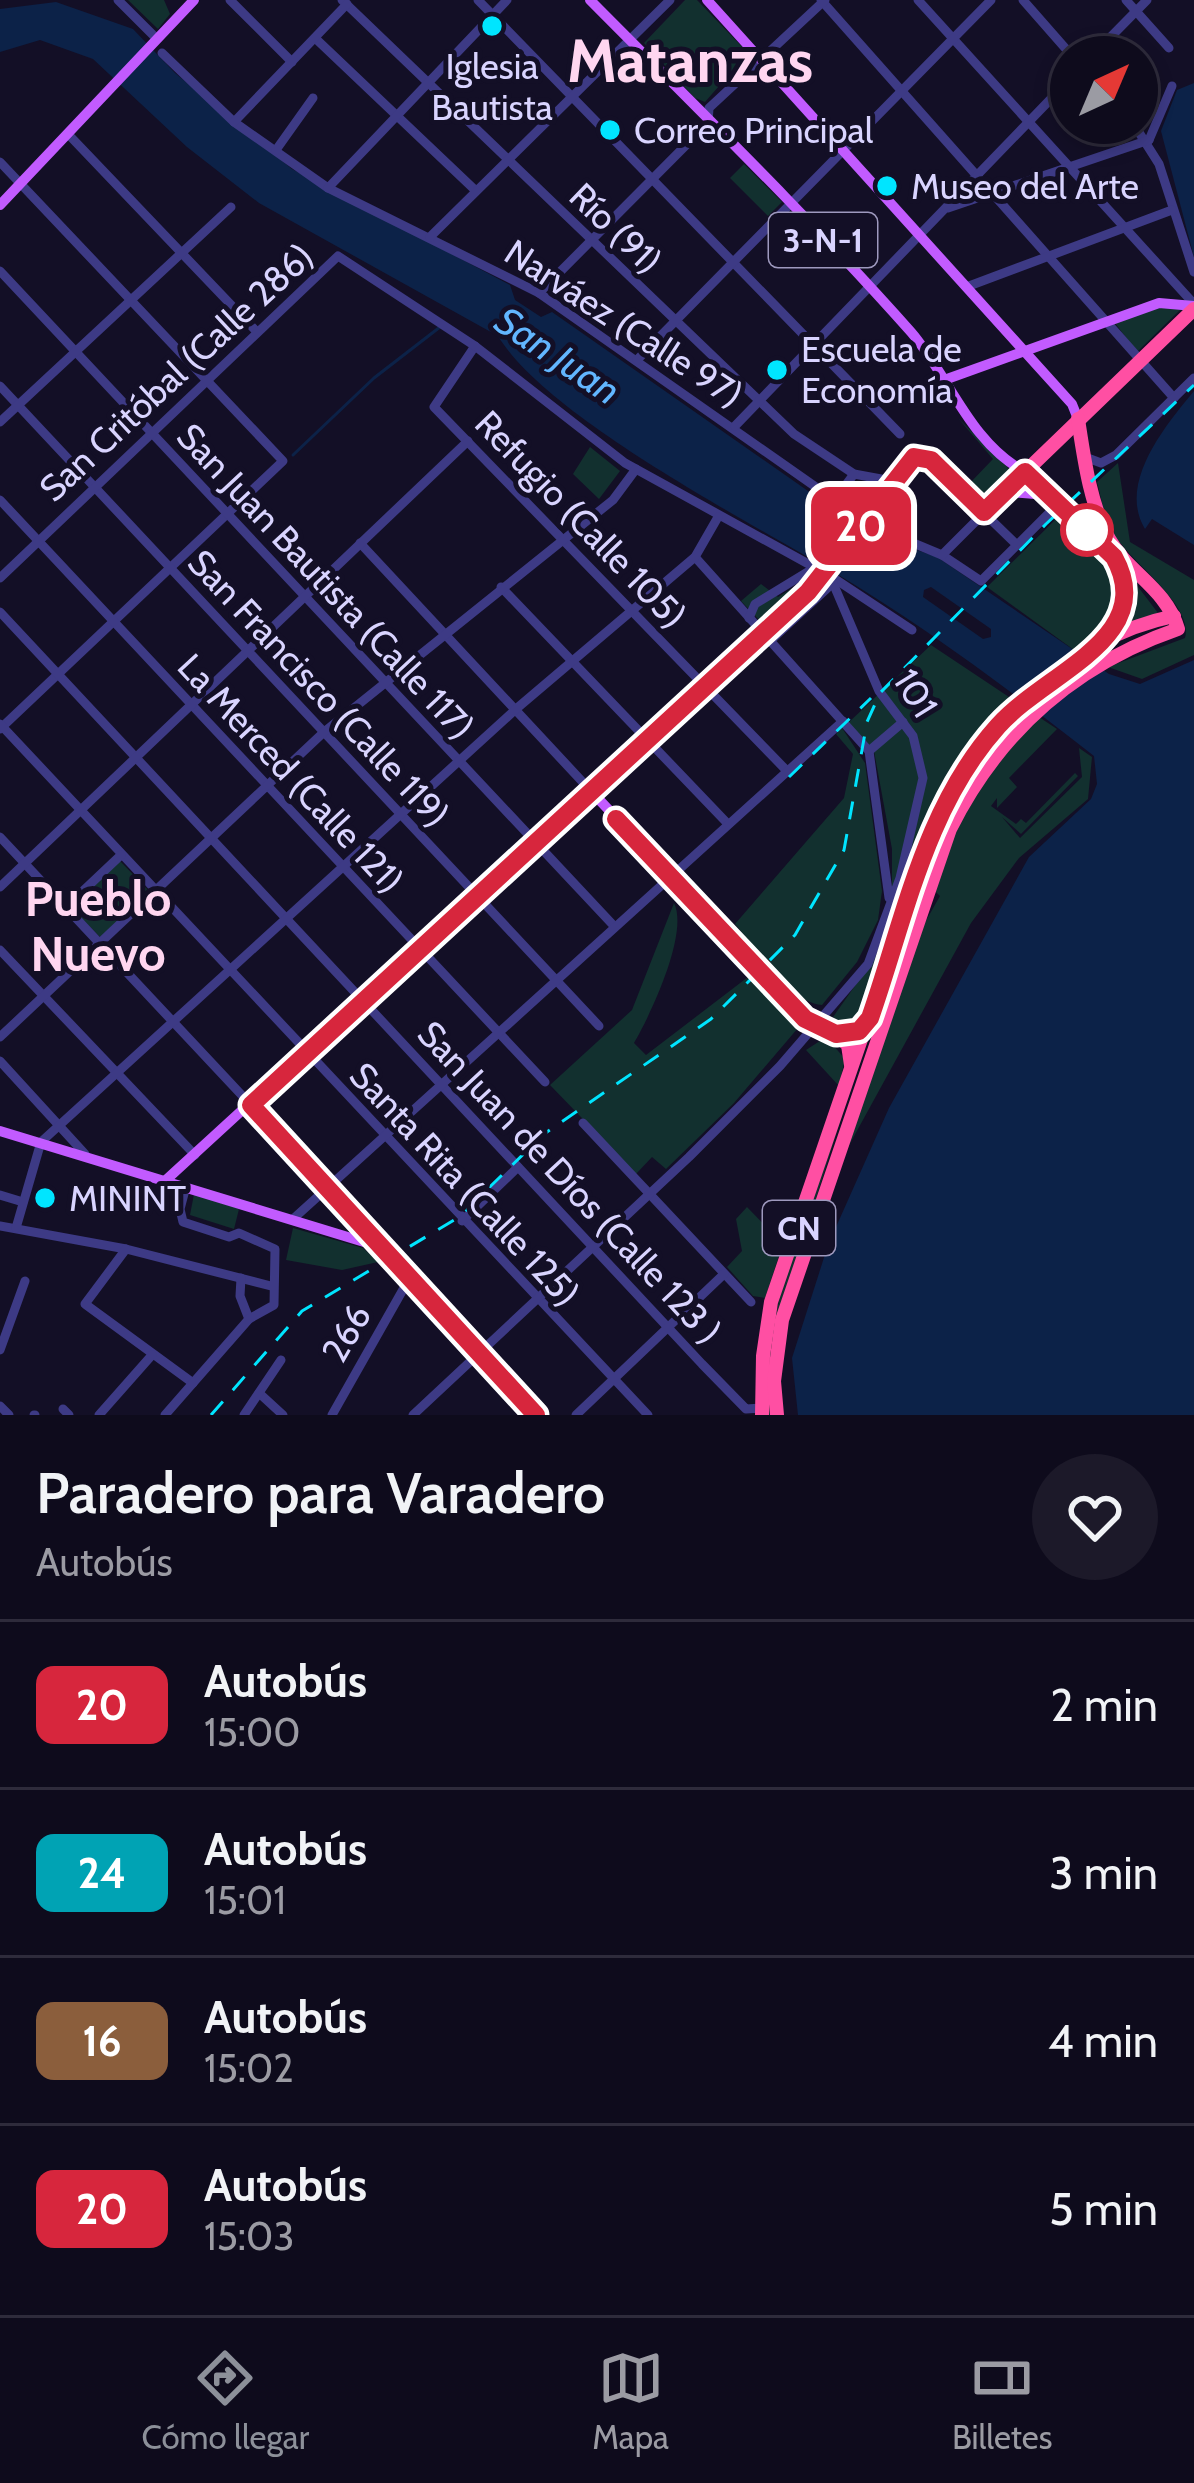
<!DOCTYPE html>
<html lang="es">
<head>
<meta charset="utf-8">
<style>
	body { margin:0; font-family:Cabin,sans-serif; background:#1c1929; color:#f1f3f6; height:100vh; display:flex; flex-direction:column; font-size:45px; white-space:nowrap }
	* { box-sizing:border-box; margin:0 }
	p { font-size:39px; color:#9b9ba3 }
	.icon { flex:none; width:66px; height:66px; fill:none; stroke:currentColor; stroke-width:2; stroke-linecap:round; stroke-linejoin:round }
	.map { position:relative; height:1415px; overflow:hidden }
	.sheet { display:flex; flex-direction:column; background:#0e0b1c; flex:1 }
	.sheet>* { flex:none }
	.badge { padding:0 24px; border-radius:18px; font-size:42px; line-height:78px }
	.needle { width:78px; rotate:44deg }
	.tools { position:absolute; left:1050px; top:36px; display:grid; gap:24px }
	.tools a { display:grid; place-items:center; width:108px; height:108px; border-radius:50%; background:#0e0b1c; box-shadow:0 6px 18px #0003,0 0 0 3px #2e2b3b; font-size:60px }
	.map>.badge { position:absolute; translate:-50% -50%; box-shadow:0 0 0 6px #fff }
	.round { display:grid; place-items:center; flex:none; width:126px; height:126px; border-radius:63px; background:#1c1929 }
	.head { display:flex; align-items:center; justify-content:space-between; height:204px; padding:0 36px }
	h1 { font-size:57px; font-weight:600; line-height:90px }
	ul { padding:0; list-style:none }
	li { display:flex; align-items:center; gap:36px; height:168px; padding:0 36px; border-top:3px solid #2e2b3b }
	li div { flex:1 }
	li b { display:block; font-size:45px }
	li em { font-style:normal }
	li .badge { min-width:132px; font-weight:700; text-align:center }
	.menu { display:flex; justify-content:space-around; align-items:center; height:168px; border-top:3px solid #2e2b3b; background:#0e0b1c; font-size:33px; color:#9b9ba3 }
	.menu a { display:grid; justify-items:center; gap:6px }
	.menu .active { color:#8c9099 }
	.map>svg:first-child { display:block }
	.green { fill:#12302f }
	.water { fill:#0c2248 }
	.pier { fill:#130f26 }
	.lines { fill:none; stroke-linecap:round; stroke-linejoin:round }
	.stream { stroke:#0c2248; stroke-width:3 }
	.minor { stroke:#3d3a85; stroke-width:9 }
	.major { stroke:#c25bff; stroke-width:10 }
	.highway { stroke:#ff4fa3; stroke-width:14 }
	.rail { stroke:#00e5ff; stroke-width:3; stroke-dasharray:18 15; stroke-linecap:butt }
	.line-casing { stroke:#fff; stroke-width:27 }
	.line { stroke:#d7263d; stroke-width:18 }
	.poi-dot { fill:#00e5ff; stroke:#130f26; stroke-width:4.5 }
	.stop-dot { fill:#fff; stroke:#d7263d; stroke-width:6 }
	.labels { text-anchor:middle; stroke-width:10; stroke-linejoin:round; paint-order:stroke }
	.shield { fill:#130f26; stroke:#9e99be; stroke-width:3 }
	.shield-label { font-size:33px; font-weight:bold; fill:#d9d4ff }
	.poi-label { font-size:36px; fill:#d9d4ff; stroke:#130f26; text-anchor:start }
	.street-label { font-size:36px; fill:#d9d4ff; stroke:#130f26 }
	.water-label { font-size:39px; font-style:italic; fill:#62b6ff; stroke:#130f26 }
	.district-label { font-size:48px; font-weight:bold; fill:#ffd6f0; stroke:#130f26 }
	.town-label { font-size:60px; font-weight:bold; fill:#ffd6f0; stroke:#130f26 }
</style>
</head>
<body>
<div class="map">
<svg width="1194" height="1415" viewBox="0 0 1194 1415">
	<rect width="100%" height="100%" fill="#130f26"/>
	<g class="green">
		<polygon points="128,0 164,0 170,14 158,29"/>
		<polygon points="685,0 697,0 748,53 705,102 695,98 644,43"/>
		<polygon points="744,164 782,202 768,216 730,178"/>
		<polygon points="1160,307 1181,309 1137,352 1115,323"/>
		<polygon points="958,418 1012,472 987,500 970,483 993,459"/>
		<polygon points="590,447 620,471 599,499 573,474"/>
		<path d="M1118 463 1130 542 1194 580V655L1142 679 1108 667 1185 638C1194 605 1132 563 1114 535 1104 519 1102 500 1097 482Z"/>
		<polygon points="1060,515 1107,561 1120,592 1099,636 1074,650 987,587"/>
		<polygon points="815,574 763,624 741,601 761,584 778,597"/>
		<polygon points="1129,575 1158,613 1125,624 1131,603"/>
		<polygon points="931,645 1057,729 1009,778 1017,787 997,808 997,798 991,806 1016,824 1021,819 1026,823 1075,773 1078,776 1021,834 1002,817 1020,838 1082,777 1079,748 1092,757 1088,799 1019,858 971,923 847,1149 919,933 940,896 914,871 863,1011 845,1025 833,1017 883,946 909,867 903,862 892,889 892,849 874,751 848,723"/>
		<path d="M842 728 865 763 882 891 878 920 857 962 822 1005C789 1003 756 948 735 924L844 798 853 754 836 734Z"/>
		<polygon points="120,861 148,890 147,897 100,937 71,907"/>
		<path d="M674 903C689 933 651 1014 634 1043L646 1055 748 977 798 1028 734 1103 666 1169 652 1157 636 1174 550 1085 632 1010Z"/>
		<polygon points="826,1037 845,1059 839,1086 806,1050"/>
		<path d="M859 1062 781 1309 773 1415H767C759 1307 824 1165 859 1062Z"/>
		<polygon points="194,1194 239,1209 234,1229 190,1215"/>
		<polygon points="747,1207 783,1244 765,1298 753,1296 727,1267 742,1251 736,1219"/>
		<polygon points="293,1228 363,1248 378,1262 342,1270 286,1260"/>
	</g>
	<g class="water">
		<path d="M56 2 133 29 175 73 292 169 510 285 515 300 541 317 552 312 868 533 937 557 1109 674 1140 684 1194 660V1415H798L792 1358 828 1245 889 1108 1029 857 1091 799 1097 784 1094 756C1011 691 923 625 832 571 746 520 547 417 498 336L259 203 187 147 93 59 40 40 0 52V9Z"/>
		<polygon points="1194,83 1194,257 1161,131 1177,90"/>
		<path d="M1194 391V545L1152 519 1145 529C1117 483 1166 425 1194 391Z"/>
	</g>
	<polygon class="pier" points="931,587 991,629 991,637 983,639 923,597 924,590"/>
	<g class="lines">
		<polyline class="stream" points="293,455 374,378 440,327"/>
		<g class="minor">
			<polyline points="118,0 157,39"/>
			<polyline points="230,0 292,62"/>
			<polyline points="342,0 794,434 854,474 892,481"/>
			<polyline points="478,0 900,434"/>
			<polyline points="821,0 1174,398"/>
			<polyline points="918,0 1194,304"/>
			<polyline points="1023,0 1073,57"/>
			<polyline points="1126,0 1169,48"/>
			<polyline points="315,38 475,190"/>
			<polyline points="162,53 234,122 328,188 539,293 870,525 942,555 981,581 1053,509"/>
			<polyline points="1091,57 1147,0"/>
			<polyline points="234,122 347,4"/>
			<polyline points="1133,123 1159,164 1194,272"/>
			<polyline points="68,134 257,332"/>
			<polyline points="1149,140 1172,86"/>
			<polyline points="276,150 313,98"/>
			<polyline points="0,162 283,461 0,729"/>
			<polyline points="328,188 507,0"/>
			<polyline points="948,208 1149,140"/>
			<polyline points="430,237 670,0"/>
			<polyline points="0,271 614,926"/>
			<polyline points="969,286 1172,210"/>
			<polyline points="539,293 708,123 709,108 825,0"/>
			<polyline points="475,346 434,407 788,772"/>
			<polyline points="637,360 991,0"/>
			<polyline points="0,386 599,1026"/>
			<polyline points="0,422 231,207"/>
			<polyline points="735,426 1071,78"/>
			<polyline points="1085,457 1101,463 1116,455 1194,378"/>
			<polyline points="0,500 545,1082"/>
			<polyline points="834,501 854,474"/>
			<polyline points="360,543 591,791"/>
			<polyline points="942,555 984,513 1017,545"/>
			<polyline points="695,557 869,751 889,898"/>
			<polyline points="0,578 338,256 475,346 625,463 832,577 912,630"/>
			<polyline points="501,587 728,824"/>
			<polyline points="0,612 702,1364 746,1409 762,1408"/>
			<polyline points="749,618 755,604 814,568"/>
			<polyline points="769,642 833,583"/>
			<polyline points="0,724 648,1415"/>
			<polyline points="869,751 903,722"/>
			<polyline points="0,837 251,1105"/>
			<polyline points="0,887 468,441"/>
			<polyline points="66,907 121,855"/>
			<polyline points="0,950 195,1155"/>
			<polyline points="0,1037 324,732 613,500 636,469"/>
			<polyline points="0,1061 85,1154"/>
			<polyline points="583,1123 751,1302"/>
			<polyline points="0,1195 23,1202"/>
			<polyline points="293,1219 843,721"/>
			<polyline points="462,1221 518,1167"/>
			<polyline points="0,1226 126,1249 271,1286"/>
			<polyline points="16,1228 41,1142 516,709 695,557 718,517"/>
			<polyline points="126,1249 85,1304 193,1383"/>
			<polyline points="241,1278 240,1296 249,1319"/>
			<polyline points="0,1350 25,1281"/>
			<polyline points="259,1393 283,1415"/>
			<polyline points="0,1406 9,1415"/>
			<polyline points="63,1409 69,1415"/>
			<polyline points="34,1415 35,1415"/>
			<polyline points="99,1415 152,1355"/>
			<polyline points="165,1415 249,1319 274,1305 275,1249 239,1233 229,1237 183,1222 180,1209 186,1186"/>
			<polyline points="244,1415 281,1360"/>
			<polyline points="332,1415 409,1279"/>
			<polyline points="413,1415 689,1157 780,1066 868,964 900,878 923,778 913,736 879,691 833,583"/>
			<polyline points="576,1415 724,1274"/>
		</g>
		<g class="major">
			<polyline points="707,0 1072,404 1078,419"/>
			<polyline points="0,205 194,0"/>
			<polyline points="947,379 1159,303 1194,306"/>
			<polyline points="1008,492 1048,495"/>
			<polyline points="591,791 805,1019 839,1035"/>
			<polyline points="251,1105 536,1415"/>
			<polyline points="0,1131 374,1245"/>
			<path d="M166 1180 808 592 907 462 920 456 931 460 984 513 1025 472C969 442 949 376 911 332 809 217 698 109 590 0"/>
		</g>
		<g class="highway">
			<polyline points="1112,555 1025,472 1194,309"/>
			<path d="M1111 634C1133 611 1129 583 1115 557"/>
			<polyline points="836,1034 848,1045 851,1065"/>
			<path d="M762 1415 763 1356 771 1302 932 832C979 733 1062 639 1174 616"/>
			<path d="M777 1415 774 1381 782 1320 950 829C999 731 1074 665 1178 629 1166 588 1128 573 1109 539 1090 504 1084 458 1078 419"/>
		</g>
		<g class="rail">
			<polyline points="789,777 871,698"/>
			<polyline points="211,1415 302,1311 459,1217 544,1134 711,1019 795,935 844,850 867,722 880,693 1046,524 1194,385"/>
		</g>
	</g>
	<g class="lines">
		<defs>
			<path id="line" d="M536 1415 251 1105 808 592 914 457 931 460 984 512 1025 472 1114 557C1159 638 1046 672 998 726 925 807 905 918 870 1018L859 1031 836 1034 805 1019 616 819"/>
		</defs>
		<use href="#line" class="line-casing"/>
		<use href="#line" class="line"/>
	</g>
	<g class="poi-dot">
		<circle cx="492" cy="26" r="12"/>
		<circle cx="610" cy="130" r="12"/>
		<circle cx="887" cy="186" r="12"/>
		<circle cx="777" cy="370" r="12"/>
		<circle cx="45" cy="1198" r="12"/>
	</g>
	<circle class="stop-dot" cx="1087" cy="530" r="24"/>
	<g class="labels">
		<g class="shield">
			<rect x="769" y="213" width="108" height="54" rx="9"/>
			<rect x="763" y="1201" width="72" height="54" rx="9"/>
		</g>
		<g class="shield-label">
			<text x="823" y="252">3-N-1</text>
			<text x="799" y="1240">CN</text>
		</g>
		<g class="poi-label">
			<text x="492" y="79" text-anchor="middle">Iglesia<tspan x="492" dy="41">Bautista</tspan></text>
			<text x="634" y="143">Correo Principal</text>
			<text x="911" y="199">Museo del Arte</text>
			<text x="801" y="362">Escuela de<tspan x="801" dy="41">Economía</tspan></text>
			<text x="69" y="1211">MININT</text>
		</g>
		<g class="street-label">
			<text transform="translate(616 228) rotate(44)" y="13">Río (91)</text>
			<text transform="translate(624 323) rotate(33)" y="13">Narváez (Calle 97)</text>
			<text transform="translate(176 372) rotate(-43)" y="13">San Critóbal (Calle 286)</text>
			<text transform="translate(581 519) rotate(46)" y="13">Refugio (Calle 105)</text>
			<text transform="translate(326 581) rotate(47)" y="13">San Juan Bautista (Calle 117)</text>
			<text transform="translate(319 688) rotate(47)" y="13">San Francisco (Calle 119)</text>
			<text transform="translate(916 693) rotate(58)" y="13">101</text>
			<text transform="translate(291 773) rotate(47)" y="13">La Merced (Calle 121)</text>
			<text transform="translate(570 1182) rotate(47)" y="13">San Juan de Díos (Calle 123 )</text>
			<text transform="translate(465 1184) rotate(47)" y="13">Santa Rita (Calle 125)</text>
			<text transform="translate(346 1333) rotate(-60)" y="13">266</text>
		</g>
		<g class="water-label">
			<text transform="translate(558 355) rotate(34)" y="14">San Juan</text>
		</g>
		<g class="district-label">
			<text x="98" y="916">Pueblo<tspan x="98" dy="55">Nuevo</tspan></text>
		</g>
		<g class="town-label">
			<text x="690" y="82">Matanzas</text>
		</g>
	</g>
</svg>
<div class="tools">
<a><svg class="needle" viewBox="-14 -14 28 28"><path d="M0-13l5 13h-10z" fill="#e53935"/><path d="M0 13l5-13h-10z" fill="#9b9ba3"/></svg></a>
</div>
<b class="badge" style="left:861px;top:526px;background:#d7263d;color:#fff">20</b>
</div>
<section class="sheet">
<div class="head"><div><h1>Paradero para Varadero</h1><p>Autobús</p></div><a class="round"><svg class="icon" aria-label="heart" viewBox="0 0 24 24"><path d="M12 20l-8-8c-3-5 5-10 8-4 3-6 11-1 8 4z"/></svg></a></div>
<ul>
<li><span class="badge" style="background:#d7263d;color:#fff">20</span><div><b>Autobús</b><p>15:00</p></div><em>2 min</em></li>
<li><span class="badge" style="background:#00a3b4;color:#fff">24</span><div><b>Autobús</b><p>15:01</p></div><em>3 min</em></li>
<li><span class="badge" style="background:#8b5e3c;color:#fff">16</span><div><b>Autobús</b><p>15:02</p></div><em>4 min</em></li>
<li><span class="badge" style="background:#d7263d;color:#fff">20</span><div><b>Autobús</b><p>15:03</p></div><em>5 min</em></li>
</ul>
</section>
<nav class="menu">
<a class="active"><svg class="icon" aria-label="directions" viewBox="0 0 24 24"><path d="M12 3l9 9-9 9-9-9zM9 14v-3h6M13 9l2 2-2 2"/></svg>Cómo llegar</a>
<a><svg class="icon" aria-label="map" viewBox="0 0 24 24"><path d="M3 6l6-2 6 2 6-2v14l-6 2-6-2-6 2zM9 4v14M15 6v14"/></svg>Mapa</a>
<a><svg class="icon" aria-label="tickets" viewBox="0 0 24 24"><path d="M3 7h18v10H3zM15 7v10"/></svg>Billetes</a>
</nav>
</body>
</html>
